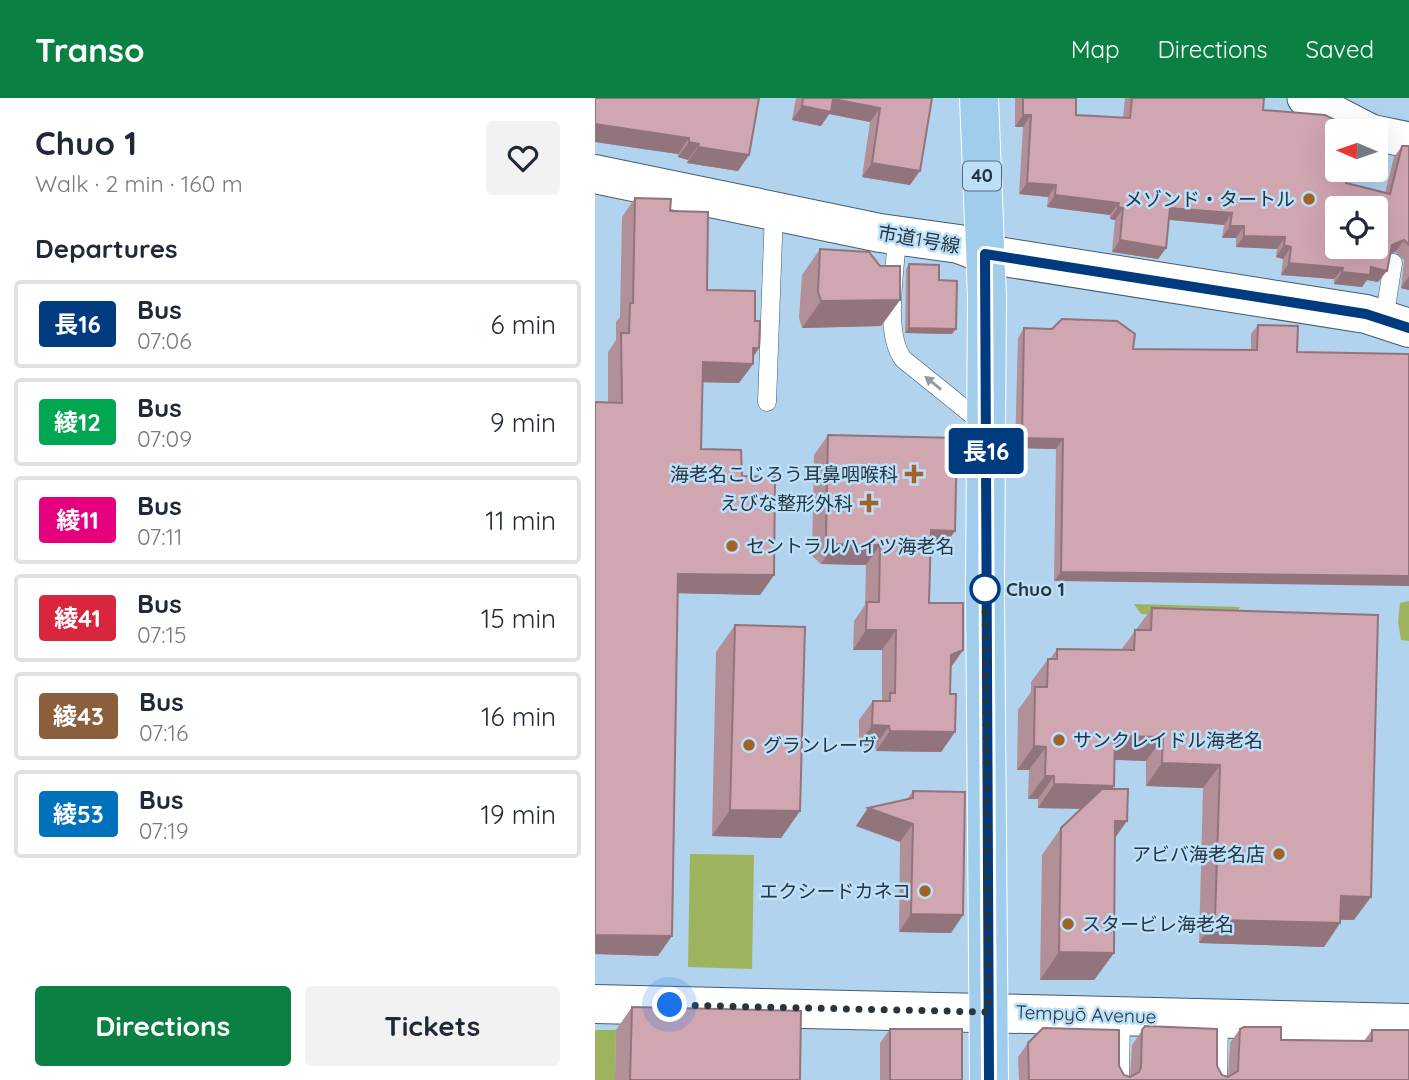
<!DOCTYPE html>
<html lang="en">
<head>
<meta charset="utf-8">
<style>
	body { margin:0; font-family:Quicksand,"Noto Sans JP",sans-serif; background:#f2f2f3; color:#1f2937; height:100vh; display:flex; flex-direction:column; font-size:26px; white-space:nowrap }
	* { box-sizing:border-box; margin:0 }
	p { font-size:23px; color:#747a83 }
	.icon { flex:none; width:38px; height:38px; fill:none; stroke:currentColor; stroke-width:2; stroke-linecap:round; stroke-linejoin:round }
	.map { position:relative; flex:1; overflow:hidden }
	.drawer { display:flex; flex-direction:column; background:#fff; width:595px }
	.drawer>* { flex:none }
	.badge { padding:0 14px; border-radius:5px; font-size:24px; line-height:46px }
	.needle { width:46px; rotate:272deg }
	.fabs { position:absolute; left:730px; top:21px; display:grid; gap:14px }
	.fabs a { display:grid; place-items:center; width:63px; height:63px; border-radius:7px; background:#fff; box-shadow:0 7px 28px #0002; font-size:35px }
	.you { position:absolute; width:35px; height:35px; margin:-18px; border:5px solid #fff; border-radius:50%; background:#1a73e8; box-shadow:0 0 0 10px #1a73e833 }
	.map>.badge { position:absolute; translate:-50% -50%; box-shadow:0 0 0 4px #fff }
	h2 { padding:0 35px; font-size:26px; line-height:63px }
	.round { display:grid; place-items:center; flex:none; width:74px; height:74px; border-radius:7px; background:#f2f2f3 }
	.headline { display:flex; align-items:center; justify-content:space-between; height:119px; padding:0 35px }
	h1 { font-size:33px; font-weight:800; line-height:52px }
	.button { display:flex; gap:14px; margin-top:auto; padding:14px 35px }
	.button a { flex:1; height:80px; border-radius:7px; background:#0b8043; color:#fff; font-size:28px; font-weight:800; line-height:80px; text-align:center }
	.button a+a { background:#f2f2f3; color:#1f2937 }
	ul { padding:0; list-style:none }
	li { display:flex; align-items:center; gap:21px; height:88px; margin:0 14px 10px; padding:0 21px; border:4px solid #e0e1e3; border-radius:7px }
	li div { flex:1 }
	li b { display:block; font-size:26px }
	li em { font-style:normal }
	li .badge { min-width:77px; font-weight:700; text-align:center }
	header { display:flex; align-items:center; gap:42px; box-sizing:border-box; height:98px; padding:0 35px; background:#0b8043; color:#fff }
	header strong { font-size:33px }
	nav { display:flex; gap:38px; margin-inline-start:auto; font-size:24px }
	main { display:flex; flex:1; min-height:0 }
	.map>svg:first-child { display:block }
	.green { fill:#9eb35d }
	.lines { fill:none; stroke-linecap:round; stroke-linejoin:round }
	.lane-casing { stroke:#3e5d73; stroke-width:19 }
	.street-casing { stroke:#3e5d73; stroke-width:37 }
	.secondary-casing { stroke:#3e5d73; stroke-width:40 }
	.primary-casing { stroke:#fff; stroke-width:40 }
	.lane { stroke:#fff; stroke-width:18 }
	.street { stroke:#fff; stroke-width:35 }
	.secondary { stroke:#fff; stroke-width:38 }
	.primary { stroke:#a1cdec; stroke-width:38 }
	.wall { fill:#b38f98 }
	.shaded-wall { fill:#92747c }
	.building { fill:#d0a6b1; stroke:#92747c; stroke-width:2; fill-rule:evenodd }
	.oneway { fill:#939a9f }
	.line-casing { stroke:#fff; stroke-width:16 }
	.line { stroke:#003b80; stroke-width:10 }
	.walk { stroke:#27353f; stroke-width:7; stroke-dasharray:0 12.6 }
	.poi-dot { fill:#a06328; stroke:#bde0fa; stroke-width:2.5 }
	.stop-dot { fill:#fff; stroke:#003b80; stroke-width:3.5 }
	.labels { text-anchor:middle; stroke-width:5; stroke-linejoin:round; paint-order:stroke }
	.shield { fill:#bde0fa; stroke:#546877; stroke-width:2 }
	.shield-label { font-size:18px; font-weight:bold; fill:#27353f }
	.poi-label { font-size:19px; fill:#27353f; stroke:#bde0fa; text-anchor:end }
	.street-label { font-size:19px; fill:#27353f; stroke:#bde0fa }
	.stop-label { font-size:19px; font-weight:bold; fill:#27353f; stroke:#bde0fa; text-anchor:start }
</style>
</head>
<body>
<header>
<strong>Transo</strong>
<nav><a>Map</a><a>Directions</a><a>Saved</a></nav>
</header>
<main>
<section class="drawer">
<div class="headline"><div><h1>Chuo 1</h1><p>Walk · 2 min · 160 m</p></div><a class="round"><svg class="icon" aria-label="heart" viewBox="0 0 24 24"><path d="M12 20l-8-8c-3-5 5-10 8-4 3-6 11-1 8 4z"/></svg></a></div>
<h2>Departures</h2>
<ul>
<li><span class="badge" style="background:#003b80;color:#fff">長16</span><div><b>Bus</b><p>07:06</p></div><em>6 min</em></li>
<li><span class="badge" style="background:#00a651;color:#fff">綾12</span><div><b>Bus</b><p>07:09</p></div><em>9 min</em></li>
<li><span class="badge" style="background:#e6007e;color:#fff">綾11</span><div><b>Bus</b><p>07:11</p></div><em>11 min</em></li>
<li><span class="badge" style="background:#d7263d;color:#fff">綾41</span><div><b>Bus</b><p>07:15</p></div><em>15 min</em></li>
<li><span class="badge" style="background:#8b5e3c;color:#fff">綾43</span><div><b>Bus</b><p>07:16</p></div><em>16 min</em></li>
<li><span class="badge" style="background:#0072bc;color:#fff">綾53</span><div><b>Bus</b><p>07:19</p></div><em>19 min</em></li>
</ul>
<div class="button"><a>Directions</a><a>Tickets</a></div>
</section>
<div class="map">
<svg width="814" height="982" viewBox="0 0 814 982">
	<rect width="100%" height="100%" fill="#b1d3ed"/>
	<g class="green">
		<polygon points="814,503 814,543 806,542 803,524 805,505"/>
		<polygon points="539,506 645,509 639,520 546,516"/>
		<polygon points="95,756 159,757 157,871 93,869"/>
		<polygon points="0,932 21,932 20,982 0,982"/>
	</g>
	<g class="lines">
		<defs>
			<g id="lane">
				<path d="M302 137C301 170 288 234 308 261L391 328"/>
				<polyline points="789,222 798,165"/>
				<polyline points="172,304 179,113"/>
				<polyline points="525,982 526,917"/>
				<polyline points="623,982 624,920"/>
			</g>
			<g id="street">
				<polyline points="710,0 774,33"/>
				<polyline points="780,35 814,42"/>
			</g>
			<g id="secondary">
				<polyline points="0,76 285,135 364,146 390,156 771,216 814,230"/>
				<polyline points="0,906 814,925"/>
			</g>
			<polyline id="primary" points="384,0 392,199 390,493 394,982"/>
		</defs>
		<use href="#lane" class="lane-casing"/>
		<use href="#street" class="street-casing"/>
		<use href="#secondary" class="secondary-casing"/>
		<use href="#primary" class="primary-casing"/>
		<use href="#lane" class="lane"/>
		<use href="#street" class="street"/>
		<use href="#secondary" class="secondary"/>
		<use href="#primary" class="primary"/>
	</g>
	<g class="wall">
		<polygon points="0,0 154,57 143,73 92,65 93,62 83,59 83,56 0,44"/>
		<polygon points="201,0 337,0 315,87 267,79 275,24 234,16 226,28 197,22"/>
		<polygon points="420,0 481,0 481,17 528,20 530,0 669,0 668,12 751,85 790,95 799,59 807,48 814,48 814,192 806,190 809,162 800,154 795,156 783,184 772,182 767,189 739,186 739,181 686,177 688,161 681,159 682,151 641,149 641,140 627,140 629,127 574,122 571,150 563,161 517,154 520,122 515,121 515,117 452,109 453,99 424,96 428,29 420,29"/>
		<polygon points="40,100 75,113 112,192 160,223 164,250 158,259 158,266 144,285 107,284 106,351 147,378 179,477 165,497 83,495 63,858 0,856 0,304 13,305 13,254 21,242 21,224 25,219 27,119"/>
		<polygon points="225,151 305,202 286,228 207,230 204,220 207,177"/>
		<polygon points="314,166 344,182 357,236 310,235 311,171"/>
		<polygon points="663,227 703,228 459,483 461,351 420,350 423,240 429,230 538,251 656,252 656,236"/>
		<polygon points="233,337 346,453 336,452 334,505 368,552 356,569 355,596 360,634 346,654 281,653 280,648 264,647 264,622 278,603 287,603 287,552 258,552 259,523 270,507 271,467 226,466 217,458 219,357"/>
		<polygon points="557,510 759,822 745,822 745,825 729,849 604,845 608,690 551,688 551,663 520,662 517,691 520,740 519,855 499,882 445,882 447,757 466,730 486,711 443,710 443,701 433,701 434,672 422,672 423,612 436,594 436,584 453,561 455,561 462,551 526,552"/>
		<polygon points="140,527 205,713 186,740 117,738 121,554"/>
		<polygon points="318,693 368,817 356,835 304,834 305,744 261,728 273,710 312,701"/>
		<polygon points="37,909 205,982 20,982 21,932"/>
		<polygon points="550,928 622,968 627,977 633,979 635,945 645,931 686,942 769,943 777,932 814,982 424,982 423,959 433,945 524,968 529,977 535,979 537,947"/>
		<polygon points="295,931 367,982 285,982 285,945"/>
	</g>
	<g class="shaded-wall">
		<polygon points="238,1 285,10 275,24 234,16 226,28 197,22 207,8"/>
		<polygon points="428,17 436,17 428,29 420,29"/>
		<polygon points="0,26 94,40 83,56 0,44"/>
		<polygon points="94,44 104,46 93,62 83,59"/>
		<polygon points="103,49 154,57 143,73 92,65"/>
		<polygon points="277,65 325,73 315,87 267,79"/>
		<polygon points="432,85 461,87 453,99 424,96"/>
		<polygon points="460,97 524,105 515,117 452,109"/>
		<polygon points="523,109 528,110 520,122 515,121"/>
		<polygon points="575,110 637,115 629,127 567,121"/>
		<polygon points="635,128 649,128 641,140 627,140"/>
		<polygon points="649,138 690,139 682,151 641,149"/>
		<polygon points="525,142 571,150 563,161 517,154"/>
		<polygon points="809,142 800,154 789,158 797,147"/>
		<polygon points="689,147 696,149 688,161 681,159"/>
		<polygon points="694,165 748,170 739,181 686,177"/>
		<polygon points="776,169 792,173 783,184 772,182 767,189 739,186 747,174"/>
		<polygon points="814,178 814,192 806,190"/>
		<polygon points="305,202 286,228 207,230 226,203"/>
		<polygon points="314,230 361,231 357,236 310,235"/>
		<polygon points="158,250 164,250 153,266 158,266 144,285 94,284 108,264"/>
		<polygon points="427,340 468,341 461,351 420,350"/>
		<polygon points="336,432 360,433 346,453 322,452"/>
		<polygon points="240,446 285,447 271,467 226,466"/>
		<polygon points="466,474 814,478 814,488 459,483"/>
		<polygon points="83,476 179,477 165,497 70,495"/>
		<polygon points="271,532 301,532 287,552 258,552"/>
		<polygon points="368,552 354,572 356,557"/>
		<polygon points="277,627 294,628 280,648 264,647"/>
		<polygon points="295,633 360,634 346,654 281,653"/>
		<polygon points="520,638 568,639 551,663 504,661"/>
		<polygon points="439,648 451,649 434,672 422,672"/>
		<polygon points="567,665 625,667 608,690 551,688"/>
		<polygon points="450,678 459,678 443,701 433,701"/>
		<polygon points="459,686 519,688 503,711 443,710"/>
		<polygon points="273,710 318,726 305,744 261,728"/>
		<polygon points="135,712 205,713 186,740 117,738"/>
		<polygon points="520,723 532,723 513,750"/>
		<polygon points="746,798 776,799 759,822 730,821"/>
		<polygon points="316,816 368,817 356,835 304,834"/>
		<polygon points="620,822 745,825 729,849 604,845"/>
		<polygon points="0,837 77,838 63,858 0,856"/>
		<polygon points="464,854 519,855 499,882 445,882"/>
	</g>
	<g class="building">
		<polygon points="0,0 164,0 154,57 103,49 104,46 94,44 94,40 0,26"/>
		<polygon points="208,0 337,0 325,73 277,65 285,10 238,1 236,14 207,8"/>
		<path d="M428 0H481V17L535 20 537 0H669L668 12 730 17 756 30 755 33H742V72H752L751 85 795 96 807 48H814V147L809 142 797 147 792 173 776 169 775 177 747 174 748 170 694 165 696 149 689 147 690 139 649 138V128H635L637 115 575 110 571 150 525 142 528 110 523 109 524 105 460 97 461 87 432 85 436 17H428ZM742 110H780V149H742Z"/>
		<polygon points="40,100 76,101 75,113 113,114 112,192 160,193 160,223 165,223 164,250 158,250 158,266 108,264 106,351 146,352 147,378 180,379 179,477 83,476 77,838 0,837 0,304 27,305 26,235 34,235 35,205 38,205"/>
		<polygon points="225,151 274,154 285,168 305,168 305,202 226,203 223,194"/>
		<polygon points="314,166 344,167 344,182 362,183 361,231 314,230"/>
		<polygon points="467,221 522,223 540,236 538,251 662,252 663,227 703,228 702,254 814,256 814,478 466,474 468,341 427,340 429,230 457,231"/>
		<polygon points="233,337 362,340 360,433 336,432 334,505 368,505 368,552 356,557 355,596 361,596 360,634 295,633 294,628 277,627 278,603 295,603 295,595 300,595 301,532 271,532 272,504 284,504 285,447 240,446 231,438"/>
		<polygon points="557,510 783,517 776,799 746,798 745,825 620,822 625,667 567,665 568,639 520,638 519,688 459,686 459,678 450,678 451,649 439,648 440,589 452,589 453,561 462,561 462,551 539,552 540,532 556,532"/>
		<polygon points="140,527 210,529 205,713 135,712"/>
		<polygon points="507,691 533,691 532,723 520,723 519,855 464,854 466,730"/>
		<polygon points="318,693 370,694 368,817 316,816 318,726 273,710 318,700"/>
		<polygon points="37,909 206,913 205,982 35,982"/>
		<polygon points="550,928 622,931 622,968 627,977 633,979 643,973 645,931 649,929 686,929 686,942 777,943 777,932 814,932 814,982 434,982 433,945 448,930 524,932 524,968 529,977 535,979 544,974 546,969 547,932"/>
		<rect x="295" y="931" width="72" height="51"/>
	</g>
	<defs><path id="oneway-solid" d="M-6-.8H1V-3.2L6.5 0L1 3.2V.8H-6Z" transform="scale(1.75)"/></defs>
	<use class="oneway" href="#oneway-solid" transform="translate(338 285) rotate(-141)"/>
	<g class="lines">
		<defs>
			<polyline id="line" points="394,982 390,156 771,216 814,230"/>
		</defs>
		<use href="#line" class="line-casing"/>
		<use href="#line" class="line"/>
		<polyline class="walk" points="75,907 393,914 390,491"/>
	</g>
	<g class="poi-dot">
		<circle cx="714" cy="101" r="7"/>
		<path d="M315.5 365.5h7v7h7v7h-7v7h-7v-7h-7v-7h7z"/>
		<path d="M270.5 394.5h7v7h7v7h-7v7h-7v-7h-7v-7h7z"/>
		<circle cx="137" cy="448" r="7"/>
		<circle cx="464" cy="642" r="7"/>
		<circle cx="154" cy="647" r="7"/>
		<circle cx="684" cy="756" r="7"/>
		<circle cx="330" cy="793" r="7"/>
		<circle cx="473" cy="826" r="7"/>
	</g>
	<circle class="stop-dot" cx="390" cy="491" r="14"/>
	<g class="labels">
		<rect class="shield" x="368" y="63.5" width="38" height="29" rx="5"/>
		<g class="shield-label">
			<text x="387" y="84">40</text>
		</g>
		<g class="poi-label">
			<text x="700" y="108">メゾンド・タートル</text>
			<text x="303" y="383">海老名こじろう耳鼻咽喉科</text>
			<text x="258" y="412">えびな整形外科</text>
			<text x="151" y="455" text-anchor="start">セントラルハイツ海老名</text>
			<text x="478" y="649" text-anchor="start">サンクレイドル海老名</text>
			<text x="168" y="654" text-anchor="start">グランレーヴ</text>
			<text x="670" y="763">アビバ海老名店</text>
			<text x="316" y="800">エクシードカネコ</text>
			<text x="487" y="833" text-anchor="start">スタービレ海老名</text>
		</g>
		<g class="street-label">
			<text transform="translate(324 141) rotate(10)" y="7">市道1号線</text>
			<text transform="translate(491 916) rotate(2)" y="7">Tempyō Avenue</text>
		</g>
		<g class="stop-label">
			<text x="411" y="498">Chuo 1</text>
		</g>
	</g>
</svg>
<div class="fabs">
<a><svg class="needle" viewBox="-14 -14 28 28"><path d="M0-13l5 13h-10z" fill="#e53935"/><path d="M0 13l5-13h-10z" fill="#747a83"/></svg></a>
<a><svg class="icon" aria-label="locate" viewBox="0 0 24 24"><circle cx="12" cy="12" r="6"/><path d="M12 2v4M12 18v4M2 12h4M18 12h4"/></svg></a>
</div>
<div class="you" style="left:75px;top:907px"></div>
<b class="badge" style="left:391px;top:353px;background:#003b80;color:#fff">長16</b>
</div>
</main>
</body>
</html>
